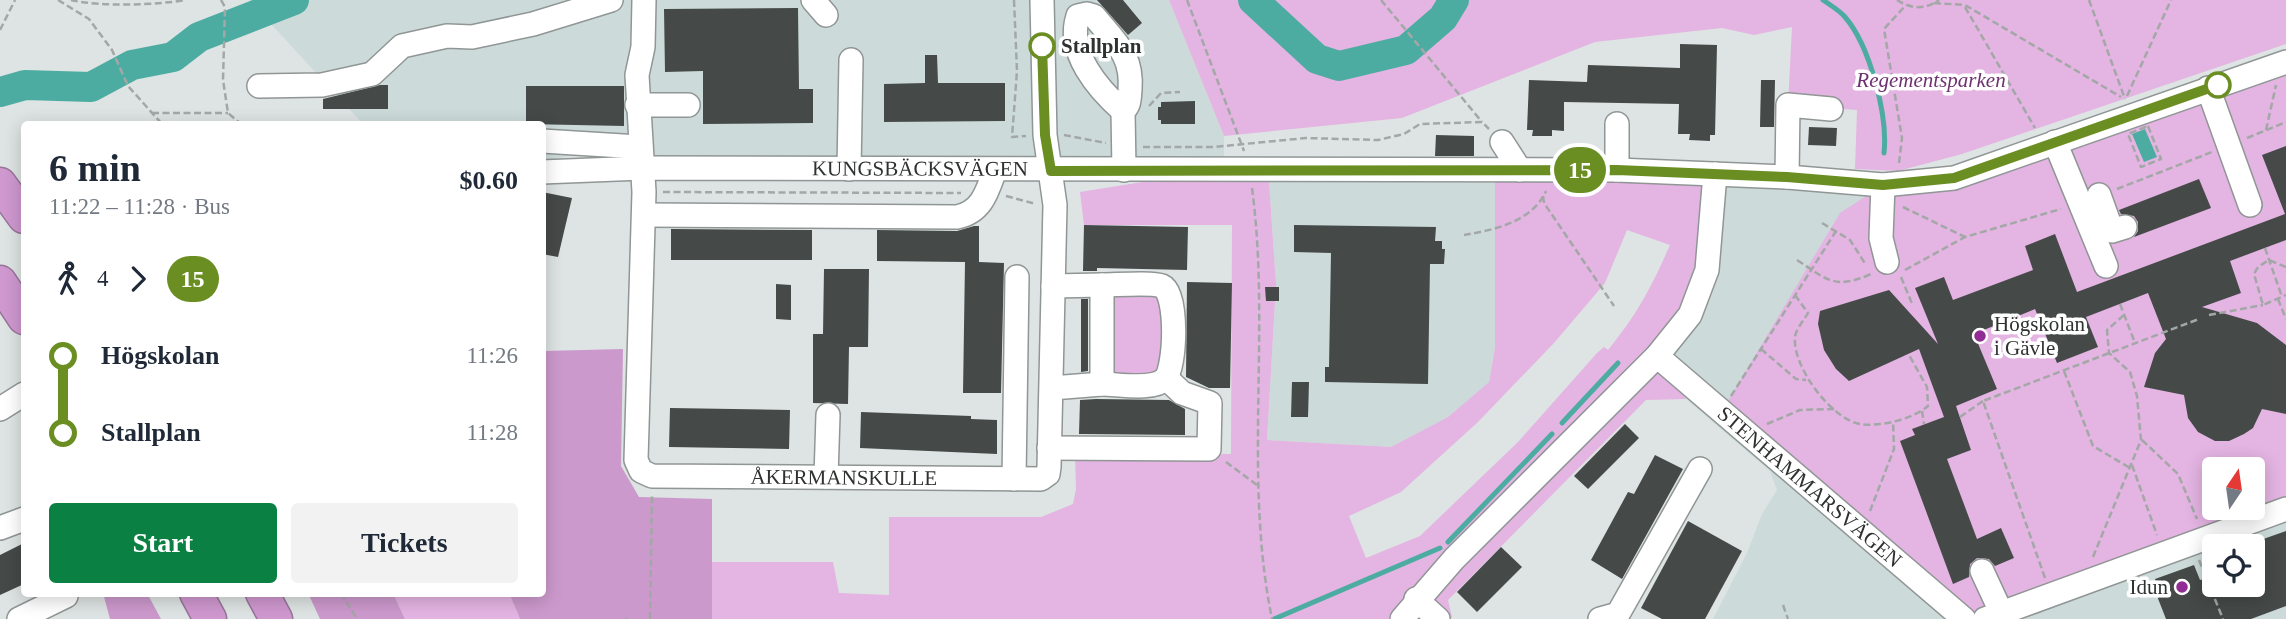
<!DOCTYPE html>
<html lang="en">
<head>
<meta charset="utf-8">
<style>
	body { margin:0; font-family:Georgia,serif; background:#f2f2f3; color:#1f2937; height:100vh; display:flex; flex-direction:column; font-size:26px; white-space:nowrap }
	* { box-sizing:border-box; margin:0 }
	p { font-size:23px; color:#747a83 }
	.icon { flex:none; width:38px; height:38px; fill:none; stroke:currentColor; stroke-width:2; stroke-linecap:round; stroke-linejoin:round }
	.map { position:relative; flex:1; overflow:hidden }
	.drawer { position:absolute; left:21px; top:121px; width:525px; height:476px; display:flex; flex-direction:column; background:#fff; border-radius:7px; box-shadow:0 4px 18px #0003 }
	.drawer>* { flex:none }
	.badge { padding:0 14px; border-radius:23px; font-size:24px; line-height:46px }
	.needle { width:46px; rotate:13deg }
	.buttons { position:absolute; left:2202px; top:457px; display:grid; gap:14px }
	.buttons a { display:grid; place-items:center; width:63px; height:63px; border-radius:7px; background:#fff; box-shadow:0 4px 18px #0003; font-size:35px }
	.map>.badge { position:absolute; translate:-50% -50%; box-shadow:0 0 0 4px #fff }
	.legs { display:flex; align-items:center; gap:10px; height:77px; padding:0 28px; font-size:23px }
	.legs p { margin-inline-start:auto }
	.overview { display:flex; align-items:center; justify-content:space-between; height:119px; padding:0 28px }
	h1 { font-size:38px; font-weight:600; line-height:52px }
	.cta { display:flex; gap:14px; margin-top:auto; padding:14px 28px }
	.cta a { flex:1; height:80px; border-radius:7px; background:#0b8043; color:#fff; font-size:28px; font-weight:600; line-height:80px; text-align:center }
	.cta a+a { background:#f2f2f3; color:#1f2937 }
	ul { padding:0 28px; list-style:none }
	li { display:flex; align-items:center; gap:24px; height:77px; font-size:26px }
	li i { display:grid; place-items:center; width:10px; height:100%; margin:0 9px; background:currentColor }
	li i::after { content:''; width:18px; height:18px; margin:-9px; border:5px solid; border-radius:50%; background:#fff }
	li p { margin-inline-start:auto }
	li:first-child i { background:linear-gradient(#0000 50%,currentColor 0) }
	li:last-child i { background:linear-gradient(currentColor 50%,#0000 0) }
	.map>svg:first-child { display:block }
	.built { fill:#ccdbd9; fill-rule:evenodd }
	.green { fill:#e4b4e3; fill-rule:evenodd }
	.forest { fill:#c9c }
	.water { fill:#4daca2 }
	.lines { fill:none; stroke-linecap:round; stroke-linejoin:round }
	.stream { stroke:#4daca2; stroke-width:5 }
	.river { stroke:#4daca2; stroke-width:30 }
	.building { fill:#454a49 }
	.minor-casing { stroke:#909695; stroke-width:26 }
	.highway-casing { stroke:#977498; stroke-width:35 }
	.path { stroke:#a3a8a7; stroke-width:2.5; stroke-dasharray:7 3.5; stroke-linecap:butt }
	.minor { stroke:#fff; stroke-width:23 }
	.highway { stroke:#cf98cf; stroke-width:32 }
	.line-1-casing { stroke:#fff; stroke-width:16 }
	.line-1 { stroke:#6b8e23; stroke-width:10 }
	.stop-1-dot { fill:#fff; stroke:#6b8e23; stroke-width:3.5 }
	.poi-dot { fill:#902c93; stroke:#fff; stroke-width:2.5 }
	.labels { text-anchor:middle; stroke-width:7; stroke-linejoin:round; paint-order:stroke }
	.stop-label { font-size:21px; font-weight:bold; fill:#2f3131; stroke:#fff; text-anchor:start }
	.park-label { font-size:21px; font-style:italic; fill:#6f3271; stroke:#fff }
	.street-label { font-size:21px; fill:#2f3131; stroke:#fff }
	.poi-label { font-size:21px; fill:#2f3131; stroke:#fff; text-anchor:start }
</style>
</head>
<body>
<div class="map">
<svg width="2286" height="619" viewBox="0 0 2286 619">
	<rect width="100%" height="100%" fill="#dee4e3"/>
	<g class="built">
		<polygon points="249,0 1169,0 1224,136 1224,158 929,160 576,155 543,161 542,124 363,124"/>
		<path d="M2286 59V619H1713L1747 553 1762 514 1777 490 1770 471 1686 399 1657 356 1715 174 1961 192ZM2214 469H2252V508H2214ZM2214 546H2252V584H2214Z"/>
		<polygon points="1269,182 1495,183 1495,348 1489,382 1448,417 1391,447 1267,440 1276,284"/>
	</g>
	<g class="green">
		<polygon points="1169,0 2286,0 2286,44 1962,154 1898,171 1855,169 1857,110 1788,105 1792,27 1754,35 1722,28 1595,42 1402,118 1224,136"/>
		<path d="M2286 58V512L1964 619 1722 411 1840 213 1883 185 1954 178ZM2214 469H2252V508H2214Z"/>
		<path d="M1520 170 1715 174 1707 270 1657 356 1686 399 1646 400 1448 600 1452 617 1449 619H712V562H833L839 593 889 595V517H1041L1073 504 1076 489 1075 453 1231 454 1232 225H1084L1080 192 1161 179 1269 182 1276 284 1267 440 1391 447 1448 417 1489 382 1495 348V183ZM1627 230 1670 245C1651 288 1638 313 1608 350L1604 347 1597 353 1518 442 1420 536 1366 558 1349 516 1401 492 1478 422 1554 343 1605 283Z"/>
		<polygon points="1147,289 1167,304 1166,361 1156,378 1110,376 1107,296"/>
		<polygon points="393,593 509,593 520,619 405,619"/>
	</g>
	<g class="forest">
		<polygon points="623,349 621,466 639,497 712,499 712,619 520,619 509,593 542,593 543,351"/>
		<polygon points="103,593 147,593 161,619 110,619"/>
		<polygon points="308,593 393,593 405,619 320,619"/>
	</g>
	<g class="water">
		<polygon points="1442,0 1464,0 1451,27 1438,13"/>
		<polygon points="2145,129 2157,157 2144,162 2132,134"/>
	</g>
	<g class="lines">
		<g class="stream">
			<path d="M1823 0C1830 5 1839 10 1845 17 1870 46 1888 116 1884 153"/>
			<polyline points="1562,423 1618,363"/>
			<polyline points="1448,542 1552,434"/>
			<polyline points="1274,619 1440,548"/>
		</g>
		<g class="river">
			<polyline points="1253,0 1317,59 1339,66 1406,50 1443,18 1454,0"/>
			<polyline points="0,92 25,85 91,87 132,65 173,57 199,37 294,0"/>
		</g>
	</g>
	<g class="building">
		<polygon points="1097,0 1123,0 1142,23 1128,35"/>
		<polygon points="798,8 799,89 813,89 813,123 703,124 703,71 665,72 664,9"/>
		<polygon points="1680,44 1717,45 1715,135 1710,135 1710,141 1689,140 1690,134 1678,134 1679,104 1564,102 1564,131 1552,130 1552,136 1532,136 1533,130 1527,130 1529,80 1587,82 1588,65 1680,68"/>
		<polygon points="925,55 937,55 938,83 1005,83 1005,121 884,122 884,84 925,83"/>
		<polygon points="1761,80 1775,80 1774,127 1760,127"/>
		<polygon points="380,85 388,85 388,109 323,109 323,99"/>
		<polygon points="526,86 624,86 624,126 526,124"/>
		<polygon points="1195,101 1195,124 1161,124 1161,120 1158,120 1158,107 1161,107 1161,102"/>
		<polygon points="1809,127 1837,128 1836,146 1808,145"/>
		<polygon points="1436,135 1474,136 1474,156 1435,156"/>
		<polygon points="2286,146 2286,240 2230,261 2241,293 2202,307 2257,323 2286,345 2286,414 2262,409 2253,428 2244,434 2229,441 2215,441 2198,432 2188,418 2184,395 2144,387 2155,353 2166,339 2148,293 2086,317 2098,347 2057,363 2035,309 1974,334 1997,389 1956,406 1971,450 1947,459 1977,539 2001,528 2014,558 1995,566 1989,559 1977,558 1970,564 1969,577 1953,584 1900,441 1915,435 1912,429 1944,417 1919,349 1849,381 1836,369 1824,350 1818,324 1820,311 1889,290 1938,344 1915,288 1944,277 1953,300 2033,270 2025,246 2055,234 2077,292 2285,214 2262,155"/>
		<polygon points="2199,179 2211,208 2134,237 2138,231 2138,222 2134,216 2121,214 2119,210"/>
		<polygon points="542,192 572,198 558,257 542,254"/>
		<polygon points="1084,225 1188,227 1187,270 1097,268 1097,271 1083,271"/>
		<polygon points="1294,225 1436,227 1435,241 1442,241 1442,249 1445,249 1444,264 1430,264 1428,384 1325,382 1325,367 1329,367 1331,253 1294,252"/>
		<polygon points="974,226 979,226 979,262 1004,263 1001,393 963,393 965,262 877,261 877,230 957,231"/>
		<polygon points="671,229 812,230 812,260 671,260"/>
		<polygon points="824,269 869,269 868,347 849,347 848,404 813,403 813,334 823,334"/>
		<polygon points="1187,282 1232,283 1230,388 1209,388 1186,377"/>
		<polygon points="776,284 791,285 791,320 776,319"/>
		<polygon points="1265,287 1279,287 1279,301 1266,301"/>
		<polygon points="1081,299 1088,299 1088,371 1081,372"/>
		<polygon points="1292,382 1309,382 1308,417 1291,417"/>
		<polygon points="1096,399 1169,400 1185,409 1185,435 1079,434 1080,400"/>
		<polygon points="670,408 790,410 789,449 669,447"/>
		<polygon points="861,412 971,416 971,419 997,420 997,454 860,448"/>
		<polygon points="1625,424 1639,438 1588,489 1574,476"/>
		<polygon points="1655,455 1683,469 1622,579 1591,560 1628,492 1634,494"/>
		<polygon points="1688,521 1742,551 1705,619 1662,619 1641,608"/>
		<polygon points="2286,531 2286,606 2251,619 2166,619 2157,596 2160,594 2155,579 2194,565 2200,580 2204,579 2205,584 2252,584 2252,543"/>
		<polygon points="24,543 24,584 0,595 0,555"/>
		<polygon points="1501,547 1522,567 1477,612 1457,592"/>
	</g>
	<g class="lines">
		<defs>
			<g id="minor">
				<path id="s1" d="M644 0 643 47 637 75 644 192 636 460 641 471 652 476 1041 479 1048 474 1049 467 1055 205 1045 135 1042 0"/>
				<polyline points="813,0 826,15"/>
				<polyline points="259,86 322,85 372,74 402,46 447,36 472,37 533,24 611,0"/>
				<polyline points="2208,88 2250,205"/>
				<polyline points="637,105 688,105"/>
				<path d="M1123 111C1098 89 1066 52 1078 16L1087 14 1094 16C1115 42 1133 55 1130 90 1129 99 1130 105 1123 111L1124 170"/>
				<polyline points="1617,124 1617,170"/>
				<polyline points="542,141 639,147"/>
				<polyline points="1502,142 1520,170"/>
				<polyline points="2055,142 2106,266"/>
				<polyline points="849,169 851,60"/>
				<path id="s2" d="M542 172 642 168 1617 170 1787 177 1883 185 1954 178 2286 62"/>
				<polyline points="1787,177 1788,105 1831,109"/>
				<polyline points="1883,185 1881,238 1887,262"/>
				<polyline points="2099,195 2112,231 2125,227"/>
				<path d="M644 215 957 217C982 212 987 192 995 170"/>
				<path id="s3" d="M1657 356 1964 619"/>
				<path d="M1102 384C1118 384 1153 391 1165 379 1176 367 1178 293 1162 286 1151 282 1116 285 1102 285"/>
				<polyline points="1052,388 1102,384 1102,285 1053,286"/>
				<polyline points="0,409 24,394"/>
				<polyline points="1049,448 1209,449 1210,403 1182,393 1166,378"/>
				<polyline points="826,477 828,415"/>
				<polyline points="1014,479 1017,277"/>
				<polyline points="0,528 24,519"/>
				<polyline points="1982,571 2001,612"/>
				<polyline points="1416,599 1438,619"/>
				<polyline points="19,619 66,596"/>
				<polyline points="1402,619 1454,559 1657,356 1690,315 1707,270 1715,174"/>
				<polyline points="1600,619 1618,614 1700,469"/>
				<polyline points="1985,619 2286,509"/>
			</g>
			<g id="highway">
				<polyline points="0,184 24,217"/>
				<polyline points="0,282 24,318"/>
				<polyline points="196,593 210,619"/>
				<polyline points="262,593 276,619"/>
			</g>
		</defs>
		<use href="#minor" class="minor-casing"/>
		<use href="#highway" class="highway-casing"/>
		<g class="path">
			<polyline points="58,0 89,19 112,50 128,86 162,124"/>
			<path d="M71 0C100 7 156 5 186 0"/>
			<polyline points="221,0 225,7 223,80 228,113 241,124"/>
			<polyline points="1014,0 1017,71 1012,137 1026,136"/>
			<polyline points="1187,0 1244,151"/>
			<polyline points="1381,0 1482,122"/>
			<path d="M1897 0C1911 9 1925 10 1939 0"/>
			<polyline points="2089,0 2125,99"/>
			<polyline points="1934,3 1965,5 2121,97"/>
			<polyline points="1965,7 2035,128"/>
			<polyline points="0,30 15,0"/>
			<polyline points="2127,96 2171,0"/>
			<polyline points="1149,106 1161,93 1180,92"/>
			<polyline points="152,113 228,113"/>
			<polygon points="2148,126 2161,159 2141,167 2128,134"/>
			<polyline points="2266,130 2276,85"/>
			<polyline points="1064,135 1106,143"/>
			<polyline points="2247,138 2286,122"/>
			<polyline points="1143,147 1213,147 1306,138 1378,140 1404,134 1420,124 1482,122 1489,129"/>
			<polyline points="1899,163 1902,138 1884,29 1906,5"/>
			<path d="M1252 188C1271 330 1243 477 1272 619"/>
			<polyline points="2117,189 2212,152"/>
			<polyline points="663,192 961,193"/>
			<polyline points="1006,196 1036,204"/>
			<polyline points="1543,196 1544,203 1614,306"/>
			<polyline points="1903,207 1965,237"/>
			<polyline points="1822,223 1850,240 1866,265"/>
			<path d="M1464 235C1494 230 1532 222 1546 191"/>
			<polyline points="2265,248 2282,297"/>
			<path d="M1797 260C1828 280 1834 290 1871 274"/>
			<polyline points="2286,267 2269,260 2258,267 2254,274 2263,305 2286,295"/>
			<polyline points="1905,270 1965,237 2061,209"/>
			<polyline points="1901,277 1913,306"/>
			<path d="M1795 295 1808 313C1804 320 1796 329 1795 337 1792 366 1831 419 1860 424 1881 427 1913 419 1928 406L1927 387 1909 355"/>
			<polyline points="2278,299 2286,319"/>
			<polyline points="2120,304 2135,343"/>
			<polyline points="2209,315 2263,305"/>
			<polyline points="1761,349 1796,379 1806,380"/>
			<polyline points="2064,371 2093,446 2130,468"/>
			<polyline points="1731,396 1836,231"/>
			<polyline points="1922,411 1924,424"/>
			<polyline points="1960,417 1983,401"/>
			<polyline points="1767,424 1800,410 1835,409"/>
			<polyline points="2142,440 2178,474 2197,519"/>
			<polyline points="1226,462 1257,485"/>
			<polyline points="2132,465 2157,535"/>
			<polyline points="1870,511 1894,449 1893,421"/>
			<polyline points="2093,557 2141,440 2137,396 2130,372 2109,353 2107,330 2124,315"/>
			<polyline points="2199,560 2223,619"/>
			<polyline points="2252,561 2255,567"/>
			<polyline points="2045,578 1983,401 2199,319"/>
			<polyline points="341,593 357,619"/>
			<polyline points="1783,605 1788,619"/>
			<polyline points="625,619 628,619"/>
			<polyline points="650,619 652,496"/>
		</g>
		<use href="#minor" class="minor"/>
		<use href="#highway" class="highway"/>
	</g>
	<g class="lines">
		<defs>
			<polyline id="line-1" points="1042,46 1045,135 1051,171 1617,170 1787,177 1883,185 1954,178 2218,85"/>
		</defs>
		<use href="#line-1" class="line-1-casing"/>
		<use href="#line-1" class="line-1"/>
	</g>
	<g class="stop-1-dot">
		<circle cx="1042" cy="46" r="12"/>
		<circle cx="2218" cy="85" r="12"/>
	</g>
	<g class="poi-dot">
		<circle cx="1980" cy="336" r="7"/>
		<circle cx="2182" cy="587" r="7"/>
	</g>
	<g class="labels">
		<g class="stop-label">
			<text x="1061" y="53">Stallplan</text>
		</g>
		<g class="park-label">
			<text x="1931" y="87">Regementsparken</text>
		</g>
		<g class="street-label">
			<text dy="7" stroke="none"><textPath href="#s2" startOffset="378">KUNGSBÄCKSVÄGEN</textPath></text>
			<text dy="7" stroke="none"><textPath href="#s1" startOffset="677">ÅKERMANSKULLE</textPath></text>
			<text dy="7" stroke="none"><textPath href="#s3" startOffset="201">STENHAMMARSVÄGEN</textPath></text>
		</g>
		<g class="poi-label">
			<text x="1994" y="331">Högskolan<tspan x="1994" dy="24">i Gävle</tspan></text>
			<text x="2168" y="594" text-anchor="end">Idun</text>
		</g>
	</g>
</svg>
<div class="buttons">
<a><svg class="needle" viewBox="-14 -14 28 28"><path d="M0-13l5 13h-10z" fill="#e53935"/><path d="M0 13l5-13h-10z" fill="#747a83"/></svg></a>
<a><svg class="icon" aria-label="locate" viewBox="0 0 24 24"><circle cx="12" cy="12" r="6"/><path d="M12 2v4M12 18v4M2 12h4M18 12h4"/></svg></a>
</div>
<b class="badge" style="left:1580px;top:170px;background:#6b8e23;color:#fff">15</b>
<section class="drawer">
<div class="overview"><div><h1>6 min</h1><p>11:22 – 11:28 · Bus</p></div><b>$0.60</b></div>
<div class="legs"><svg class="icon" aria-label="walk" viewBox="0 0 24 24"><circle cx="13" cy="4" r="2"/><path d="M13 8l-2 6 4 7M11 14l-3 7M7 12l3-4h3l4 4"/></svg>4<svg class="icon" aria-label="forward" viewBox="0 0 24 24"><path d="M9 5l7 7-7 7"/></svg><b class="badge" style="background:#6b8e23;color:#fff">15</b></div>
<ul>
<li><i style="color:#6b8e23"></i><b>Högskolan</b><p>11:26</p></li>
<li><i style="color:#6b8e23"></i><b>Stallplan</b><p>11:28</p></li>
</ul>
<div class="cta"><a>Start</a><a>Tickets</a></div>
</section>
</div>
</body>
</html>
